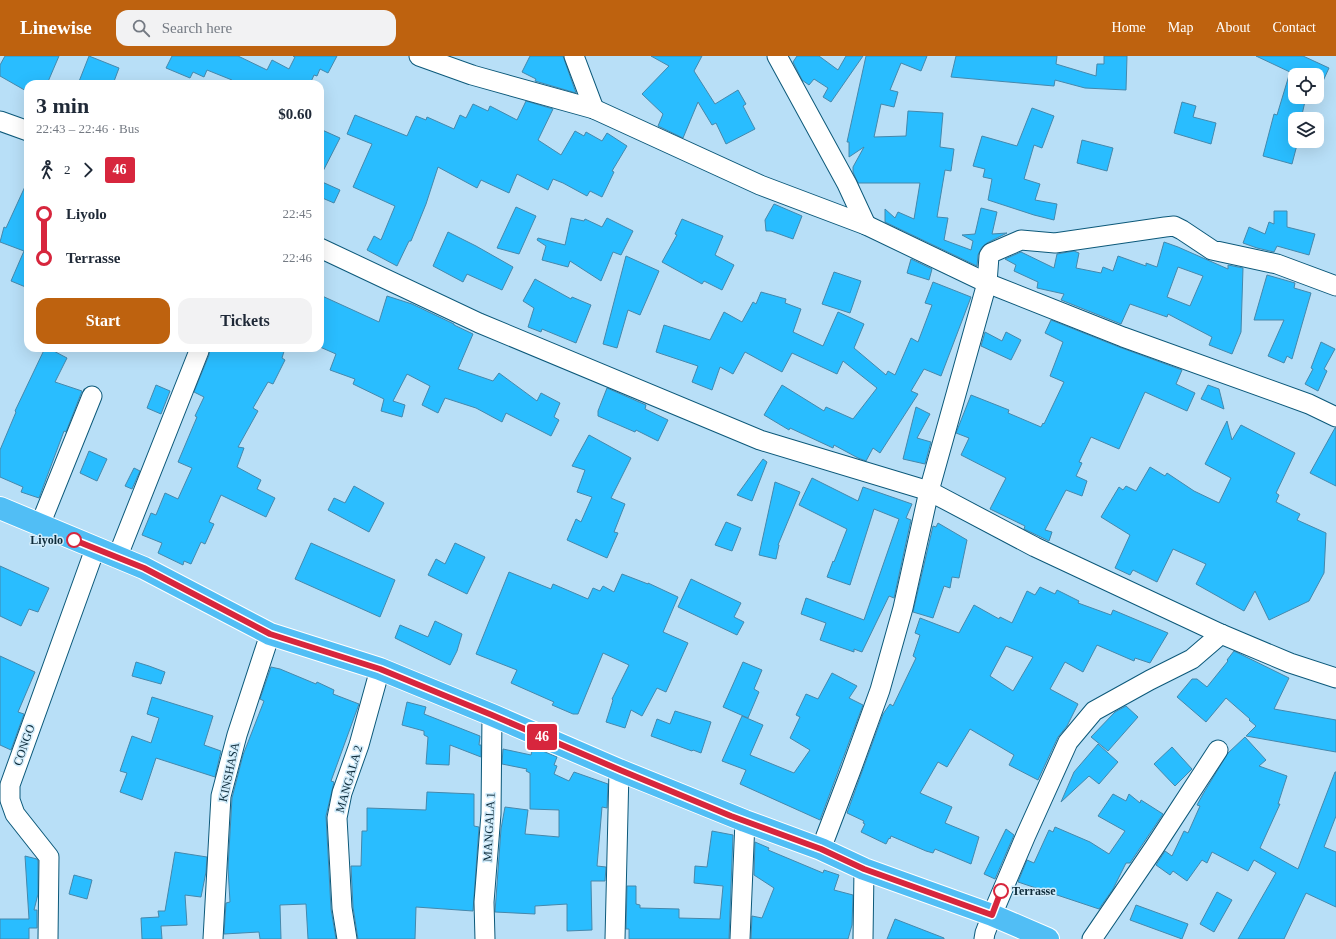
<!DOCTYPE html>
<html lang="en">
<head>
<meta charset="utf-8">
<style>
	body { margin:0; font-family:"Times New Roman",serif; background:#f2f2f3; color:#1f2937; height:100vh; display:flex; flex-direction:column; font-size:15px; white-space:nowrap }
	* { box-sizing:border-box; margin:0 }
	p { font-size:13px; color:#747a83 }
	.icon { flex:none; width:22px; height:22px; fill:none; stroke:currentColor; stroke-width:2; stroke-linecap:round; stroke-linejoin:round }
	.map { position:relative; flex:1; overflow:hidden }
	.sheet { position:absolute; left:24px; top:24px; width:300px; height:272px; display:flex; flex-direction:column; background:#fff; border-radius:12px; box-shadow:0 4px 16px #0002 }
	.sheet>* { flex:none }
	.badge { padding:0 8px; border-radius:3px; font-size:14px; line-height:26px }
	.buttons { position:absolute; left:1288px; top:12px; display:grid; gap:8px }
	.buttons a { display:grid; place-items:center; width:36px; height:36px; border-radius:8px; background:#fff; box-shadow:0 4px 16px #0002; font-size:20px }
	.map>.badge { position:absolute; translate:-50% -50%; box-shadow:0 0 0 2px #fff }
	.legs { display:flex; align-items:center; gap:6px; height:44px; padding:0 12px; font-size:13px }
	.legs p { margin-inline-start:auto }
	.summary { display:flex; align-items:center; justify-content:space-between; height:68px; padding:0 12px }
	h1 { font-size:22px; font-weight:700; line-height:30px }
	.button { display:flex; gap:8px; margin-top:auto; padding:8px 12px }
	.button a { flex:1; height:46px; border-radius:12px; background:#be620f; color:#fff; font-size:16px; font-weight:700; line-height:46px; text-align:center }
	.button a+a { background:#f2f2f3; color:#1f2937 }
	ul { padding:0 12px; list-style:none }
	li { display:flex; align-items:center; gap:14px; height:44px; font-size:15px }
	li i { display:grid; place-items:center; width:6px; height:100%; margin:0 5px; background:currentColor }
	li i::after { content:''; width:10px; height:10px; margin:-5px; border:3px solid; border-radius:50%; background:#fff }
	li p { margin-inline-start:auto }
	li:first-child i { background:linear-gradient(#0000 50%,currentColor 0) }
	li:last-child i { background:linear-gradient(currentColor 50%,#0000 0) }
	header { display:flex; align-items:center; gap:24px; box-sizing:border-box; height:56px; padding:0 20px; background:#be620f; color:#fff }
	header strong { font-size:19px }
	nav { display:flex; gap:22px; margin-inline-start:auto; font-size:14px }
	.search { width:280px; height:36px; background:#f2f2f3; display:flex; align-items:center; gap:10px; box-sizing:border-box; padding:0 14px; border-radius:12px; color:#747a83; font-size:15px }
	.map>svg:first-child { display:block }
	.building { fill:#29bdff; stroke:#4588ac; fill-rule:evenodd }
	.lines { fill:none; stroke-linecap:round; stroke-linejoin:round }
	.street-casing { stroke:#0c597a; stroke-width:21 }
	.highway-casing { stroke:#fff; stroke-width:24 }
	.street { stroke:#fff; stroke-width:19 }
	.highway { stroke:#51bef5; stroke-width:22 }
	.line-1-casing { stroke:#fff; stroke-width:9 }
	.line-1 { stroke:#d7263d; stroke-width:6 }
	.stop-1-dot { fill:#fff; stroke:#d7263d; stroke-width:2 }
	.labels { text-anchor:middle; stroke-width:3; stroke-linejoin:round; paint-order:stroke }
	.stop-label { font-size:12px; font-weight:bold; fill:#0f2c3b; stroke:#d0ebfa; text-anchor:end }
	.street-label { font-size:12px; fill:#0f2c3b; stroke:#d0ebfa }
</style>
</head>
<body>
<header>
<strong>Linewise</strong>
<div class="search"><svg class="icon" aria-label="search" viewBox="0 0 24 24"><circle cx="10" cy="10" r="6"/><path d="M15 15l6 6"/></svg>Search here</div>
<nav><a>Home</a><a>Map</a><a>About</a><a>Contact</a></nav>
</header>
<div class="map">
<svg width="1336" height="883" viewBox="0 0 1336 883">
	<rect width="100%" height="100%" fill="#b8dff7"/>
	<g class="building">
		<polygon points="5,0 59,0 47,28 28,28 28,36 0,20 0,9"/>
		<polygon points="89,0 119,12 113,28 78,28"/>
		<polygon points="172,0 238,0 267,14 272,4 289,13 295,1 293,0 337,0 328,17 320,13 317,20 314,19 310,28 230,28 232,24 207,14 204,21 193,16 190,22 166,12"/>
		<polygon points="530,0 563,0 576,37 535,25 536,23 522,16"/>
		<polygon points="651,0 702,0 694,15 715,48 738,34 746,48 743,50 755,73 726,88 716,67 712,69 698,46 683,82 658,70 663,58 642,38 669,10"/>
		<polygon points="797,0 819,0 838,14 846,0 863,0 831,46 823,41 828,32 814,23 809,29 802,24 793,6"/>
		<polygon points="866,0 927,0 921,15 901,7 890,34 898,36 894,51 881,48 874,81 906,80 908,55 943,57 940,91 954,93 951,115 945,114 937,161 948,162 944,184 971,194 973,185 962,179 975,178 981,152 997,156 992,178 1007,177 987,187 982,191 978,199 977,210 885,166 885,153 895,162 898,156 914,163 920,127 858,127 853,116 853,111 864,91 849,101 849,86 847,86"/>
		<polygon points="956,0 1057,0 1056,8 1096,20 1097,8 1104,8 1104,0 1127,0 1126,34 1085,32 1055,24 1054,30 951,21"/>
		<polygon points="1256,0 1303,0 1329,12 1323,25 1317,22 1317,19 1295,19 1295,41 1306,41 1301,63 1295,63 1295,85 1298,85 1292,108 1263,100 1274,58 1277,59 1290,16"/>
		<polygon points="526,45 553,53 538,84 561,99 575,75 584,80 586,76 602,85 607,77 627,90 612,115 614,116 602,141 590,135 587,140 563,127 553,123 548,134 517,118 509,137 481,124 477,132 438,111 426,148 411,185 409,185 397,210 367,194 374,180 381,184 395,150 353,131 372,88 347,78 355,59 407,80 416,60 426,64 427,61 454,73 460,59 466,62 473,48 488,55 490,50 517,64"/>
		<polygon points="1182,46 1196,50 1193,61 1216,67 1211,88 1174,77"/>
		<polygon points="1032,52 1054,60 1042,92 1034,89 1024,123 1040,128 1035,144 1057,148 1054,164 1034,159 988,144 992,123 983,121 985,113 973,110 982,80 1017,90"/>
		<polygon points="320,73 340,82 320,121"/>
		<polygon points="1082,84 1113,92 1107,115 1077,107"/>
		<polygon points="28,124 28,232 11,225 24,195 0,186 4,171 6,172"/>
		<polygon points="320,125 340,134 334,147 320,141"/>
		<polygon points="774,148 802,160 793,183 771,175 766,175 765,164"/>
		<polygon points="516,151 536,160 519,198 497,192"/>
		<polygon points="1274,155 1287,155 1287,171 1315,178 1309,199 1277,190 1274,196 1257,192 1243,187 1249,171 1265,178 1269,166 1274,168"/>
		<polygon points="571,162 584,165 585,163 602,171 607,162 633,175 621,199 613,196 601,225 570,205 568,211 542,204 546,190 537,184 538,182 565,189"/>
		<polygon points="682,163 723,180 715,199 734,209 722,234 704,225 702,228 662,206 677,179 675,178"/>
		<polygon points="448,176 476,190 513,211 502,234 467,218 463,226 433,210"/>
		<path d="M1164 186 1178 191 1228 213V209L1243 212 1241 276 1232 298 1209 289 1212 281 1168 258 1167 261 1130 248 1121 268 1061 244 1064 238 1037 232 1038 226 1014 215 1016 209 1005 203 1021 196 1054 212 1057 198 1074 195 1079 197 1076 212 1101 217 1103 211 1113 215 1118 200 1146 210V207L1157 211ZM1178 211 1203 220 1190 250 1167 241Z"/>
		<polygon points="626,200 659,215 640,259 628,254 617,292 603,288"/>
		<polygon points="911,203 932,213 929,224 907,217"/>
		<polygon points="834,216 861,225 850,257 822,248"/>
		<polygon points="1267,219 1295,227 1294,232 1311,237 1292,303 1287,300 1284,307 1268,300 1284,264 1254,264"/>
		<polygon points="535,223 571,243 572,241 591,249 576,287 542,273 541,276 528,271 534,252 523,245"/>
		<polygon points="933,226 971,241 941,320 924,313 911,335 918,338 880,397 873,392 866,405 858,402 834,389 833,392 790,372 789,374 764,359 782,329 824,355 826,351 853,363 877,332 843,305 837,318 792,297 782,316 745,296 733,318 720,311 712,334 692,326 698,310 656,296 664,269 710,284 724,256 742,266 753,246 756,248 761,236 786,243 785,247 801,253 793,276 823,290 838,256 864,268 854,292 886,319 888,315 895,319 911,282 918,286 932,249 925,247"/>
		<polygon points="320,239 379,266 387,240 412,248 454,268 454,269 473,278 458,313 493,325 499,317 537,345 541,337 560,347 554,361 559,364 551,380 506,357 502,366 476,352 445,342 438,357 422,349 430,330 407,318 393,345 405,349 402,361 381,355 384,343 353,328 355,323 330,314 336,298 320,291"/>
		<polygon points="1051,264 1119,291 1182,314 1176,328 1195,337 1187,355 1145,336 1119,393 1091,381 1079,406 1082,407 1076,420 1087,425 1082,440 1066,434 1045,474 1052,476 1049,485 1024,473 1025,470 990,453 1006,422 961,399 969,382 956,377 971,339 1009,354 1008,357 1041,371 1043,367 1044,368 1064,326 1050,320 1063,286 1045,277"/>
		<polygon points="985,276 1002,285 1006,276 1021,284 1011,304 981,290"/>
		<polygon points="1321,286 1335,293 1324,313 1327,315 1318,335 1305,328 1313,313 1311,312"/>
		<polygon points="45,292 48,292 67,302 55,326 82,335 66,376 64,375 39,442 21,436 23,431 0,421 0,394 16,356 15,355"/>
		<polygon points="209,292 285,292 282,302 285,304 273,328 268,326 253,352 258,355 238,391 244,392 237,411 261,424 257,433 275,442 266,461 221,439 209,466 214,468 205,488 201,486 191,508 184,505 183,509 158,497 162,487 142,479 151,457 156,459 165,437 178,443 192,412 178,406 197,361 195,360 204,341 194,336 209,299"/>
		<polygon points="156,329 170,335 161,358 147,352"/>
		<polygon points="1208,329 1219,333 1224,353 1201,343"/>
		<polygon points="607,332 646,349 645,353 668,364 658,385 636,374 635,376 598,360 598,355"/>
		<polygon points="916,351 930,358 917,382 931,386 925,408 903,403"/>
		<polygon points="1227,365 1232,384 1241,369 1295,397 1276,437 1279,439 1276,446 1300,458 1297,464 1326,477 1324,517 1309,545 1269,564 1255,535 1244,555 1196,528 1206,508 1173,493 1157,526 1133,514 1130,519 1115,512 1130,479 1101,461 1119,431 1123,434 1126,430 1136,435 1150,411 1165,420 1167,417 1194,435 1219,447 1231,422 1205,408"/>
		<polygon points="1335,372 1336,372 1336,430 1310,417"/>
		<polygon points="589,379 631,402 611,442 625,448 614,476 618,477 607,502 567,484 576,463 581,466 592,441 577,436 585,414 572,410"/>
		<polygon points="89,395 107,403 97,425 80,417"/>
		<polygon points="763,403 767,406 752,445 737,439"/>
		<polygon points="134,412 140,415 132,433 125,430"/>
		<polygon points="812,422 858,445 863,431 912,448 906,462 911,464 894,542 889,540 862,596 854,593 854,596 820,584 826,567 801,558 806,542 864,564 899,463 874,453 850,529 827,521 833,505 834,506 847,473 799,449"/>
		<polygon points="775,426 800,436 778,489 779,489 776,503 759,499"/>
		<polygon points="354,430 384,447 369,476 328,454 334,442 345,447"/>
		<polygon points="726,466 741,472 732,495 715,489"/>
		<polygon points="938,467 967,484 959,522 952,521 950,532 944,530 933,562 913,556 933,470 936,471"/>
		<polygon points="311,487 395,524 380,561 295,523"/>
		<polygon points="455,487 485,501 467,538 428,519 436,503 445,508"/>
		<polygon points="0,510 49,532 38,556 29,553 21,570 0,560"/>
		<polygon points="509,516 551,533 553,528 588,543 593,532 600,535 603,530 614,536 622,518 648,528 648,527 678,541 663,576 688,587 666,636 657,632 642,660 631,654 625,672 606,666 613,644 612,643 629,609 603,597 578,658 573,658 552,649 554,646 511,627 517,614 476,598"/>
		<polygon points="691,523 741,547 734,561 744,566 737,579 678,551"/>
		<path d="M1040 531 1055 538 1057 534 1079 545 1078 547 1111 559 1113 554 1168 577 1150 607 1135 602 1134 605 1097 589 1083 616 1065 606 1050 633 1078 648 1067 670 1058 681 1038 724 1009 709 1014 699 970 673 947 711 938 706 920 737 952 751 945 767 979 781 971 808 935 793 933 797 926 795 891 780 890 783 889 782 886 788 861 776 865 768 863 767 864 765 847 757 883 658 890 648 893 650 916 602 913 600 920 579 915 577 920 562 959 577 974 549 999 563 1000 561 1012 567 1027 535 1035 539ZM1006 590 1033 601 1013 635 990 620Z"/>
		<polygon points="435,565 462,578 457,595 450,609 395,582 400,569 428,581"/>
		<polygon points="1234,595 1289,622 1274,653 1336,664 1336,696 1246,680 1256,670 1249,664 1250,663 1226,642 1206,666 1177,641 1192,623 1197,623 1207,631 1228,605 1227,604"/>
		<polygon points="0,600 35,616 18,656 24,658 11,694 0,689"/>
		<polygon points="136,606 149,610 165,616 161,628 132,620"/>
		<polygon points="743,606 762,614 754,633 759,636 748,662 723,651"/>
		<polygon points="271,611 280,613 316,628 317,626 334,634 333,638 359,648 331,725 334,726 326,760 331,853 336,883 308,883 306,848 280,849 281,883 260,883 259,876 224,878 226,847 230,846 228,812 232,742 243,699 264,645 260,643"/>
		<polygon points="832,617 857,630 849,642 863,649 820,764 740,728 746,714 722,705 742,660 763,669 750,699 794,717 810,694 790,682 800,661 796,659 806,638 818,643"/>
		<polygon points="152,641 213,660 204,689 221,695 215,721 156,702 142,744 120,736 127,717 120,715 132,680 151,687 159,662 147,658"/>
		<polygon points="407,646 426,651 424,658 480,680 479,689 481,689 481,701 450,689 449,709 426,708 428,681 424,679 424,675 402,669"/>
		<polygon points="1126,650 1138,661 1108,695 1091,681 1115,656"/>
		<polygon points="675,655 711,666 701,697 693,694 692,695 651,680 657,663 670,668"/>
		<polygon points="1245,681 1266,704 1259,710 1287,720 1278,748 1280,748 1260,792 1298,813 1335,716 1336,716 1336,760 1324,791 1336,796 1336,851 1306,837 1284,883 1238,883 1276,817 1254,804 1248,815 1212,796 1207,807 1202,804 1187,825 1173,815 1170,819 1156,809 1165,795 1172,800 1184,775 1188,777 1200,750 1197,749 1203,738 1228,697"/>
		<polygon points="1098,688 1118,706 1099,728 1089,720 1061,746 1074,716"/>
		<polygon points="533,691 557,701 554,709 557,710 554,718 569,725 574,716 608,728 607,752 602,751 597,810 606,811 605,825 591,825 592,874 567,875 567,848 535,850 535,858 495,856 501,773 505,751 528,754 525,778 559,781 559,754 530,753 530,717 526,715 527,713 502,708 503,693 531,699"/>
		<polygon points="1172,691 1192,713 1175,730 1154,708"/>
		<polygon points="427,736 474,738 474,770 479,771 473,855 416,851 415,883 358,883 353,851 351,810 361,810 362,775 367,775 367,752 426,754"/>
		<polygon points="1113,738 1126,745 1129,738 1140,747 1141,744 1163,758 1130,807 1126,807 1113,833 1099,853 1018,826 1027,804 1034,807 1049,774 1053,776 1055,771 1090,786 1109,798 1125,775 1098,760"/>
		<polygon points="1006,773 1014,779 995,823 984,818"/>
		<polygon points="712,775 733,779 729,883 629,883 629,873 626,873 627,830 636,830 636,848 640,849 640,852 679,853 679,862 720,863 723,830 694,827 695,810 707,811"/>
		<polygon points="755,786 769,792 768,794 823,817 824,814 839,819 834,834 853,839 852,869 848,883 751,883 752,860 762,862 774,832 754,819"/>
		<polygon points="175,796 207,801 206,816 201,841 185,839 187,869 161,870 162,883 142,883 141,862 159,861 158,855 165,855"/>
		<polygon points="25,800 37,803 38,805 38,838 34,854 37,854 37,872 29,872 29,883 0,883 0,863 29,863"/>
		<polygon points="74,819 92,824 87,843 69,838"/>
		<polygon points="1217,836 1232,844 1214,876 1200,868"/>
		<polygon points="1136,849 1188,868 1182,883 1130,864"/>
		<polygon points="895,863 944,882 944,883 887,883"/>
	</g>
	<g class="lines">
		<defs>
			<g id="street">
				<polyline points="419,0 472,19 594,53 760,129 866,169 987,227 1123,281 1309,348 1336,361"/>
				<polyline points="574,0 594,53"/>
				<polyline points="777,0 847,128 866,169"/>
				<polyline points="0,65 28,75"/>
				<polyline points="320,192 479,267 760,384 929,435 1035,491 1221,578 1290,607 1336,622"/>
				<polyline points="40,469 92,340"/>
				<polyline points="117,502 199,295"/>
				<polyline points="821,793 851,714 880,634 903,552 929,435 987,227 989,200 991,197 1021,184 1055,187 1165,171 1174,170 1182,174 1212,194 1277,208 1336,230"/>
				<polyline points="48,883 49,801 15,758 10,744 10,729 95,493"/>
				<polyline points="213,883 221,740 237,679 270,578"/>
				<polyline points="347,883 342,852 337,762 342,737 359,689 380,613"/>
				<polyline points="485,883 484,846 491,758 492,659"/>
				<polyline points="615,883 619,714"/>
				<polyline points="740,883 745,765"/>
				<polyline points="863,883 864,813"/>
				<polyline points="984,883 985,877 992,859 1026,779 1068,686 1094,655 1150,624 1192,603 1221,578"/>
				<polyline points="1092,883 1154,792 1218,694"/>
			</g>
			<polyline id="highway" points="0,452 144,512 270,578 380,613 492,659 619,714 745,765 821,793 864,813 992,859 1048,883"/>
		</defs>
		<use href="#street" class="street-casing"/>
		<use href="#highway" class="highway-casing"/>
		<use href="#street" class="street"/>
		<use href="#highway" class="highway"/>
	</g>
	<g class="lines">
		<defs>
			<polyline id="line-1" points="74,484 144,512 270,578 380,613 492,659 620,714 731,760 821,793 864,813 992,859 1001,835"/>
		</defs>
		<use href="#line-1" class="line-1-casing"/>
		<use href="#line-1" class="line-1"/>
	</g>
	<g class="stop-1-dot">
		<circle cx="74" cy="484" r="7"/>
		<circle cx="1001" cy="835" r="7"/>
	</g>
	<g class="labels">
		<g class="stop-label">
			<text x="63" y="488">Liyolo</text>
			<text x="1012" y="839" text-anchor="start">Terrasse</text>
		</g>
		<g class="street-label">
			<text transform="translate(24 689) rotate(-71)" y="4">CONGO</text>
			<text transform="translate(229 716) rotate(-78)" y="4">KINSHASA</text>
			<text transform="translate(349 723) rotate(-74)" y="4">MANGALA 2</text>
			<text transform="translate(489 771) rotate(-87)" y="4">MANGALA 1</text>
		</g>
	</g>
</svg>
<div class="buttons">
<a><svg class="icon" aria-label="locate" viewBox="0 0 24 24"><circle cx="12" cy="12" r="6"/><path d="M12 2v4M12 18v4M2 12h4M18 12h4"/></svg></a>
<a><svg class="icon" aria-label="layers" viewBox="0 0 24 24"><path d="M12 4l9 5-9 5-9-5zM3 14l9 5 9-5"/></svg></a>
</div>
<b class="badge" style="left:542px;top:681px;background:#d7263d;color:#fff">46</b>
<section class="sheet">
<div class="summary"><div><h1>3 min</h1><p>22:43 – 22:46 · Bus</p></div><b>$0.60</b></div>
<div class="legs"><svg class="icon" aria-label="walk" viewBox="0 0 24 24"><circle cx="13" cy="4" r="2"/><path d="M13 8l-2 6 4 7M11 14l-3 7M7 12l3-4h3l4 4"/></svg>2<svg class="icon" aria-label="forward" viewBox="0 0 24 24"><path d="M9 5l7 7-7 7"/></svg><b class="badge" style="background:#d7263d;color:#fff">46</b></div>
<ul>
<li><i style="color:#d7263d"></i><b>Liyolo</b><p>22:45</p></li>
<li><i style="color:#d7263d"></i><b>Terrasse</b><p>22:46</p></li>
</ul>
<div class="button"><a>Start</a><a>Tickets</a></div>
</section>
</div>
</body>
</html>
